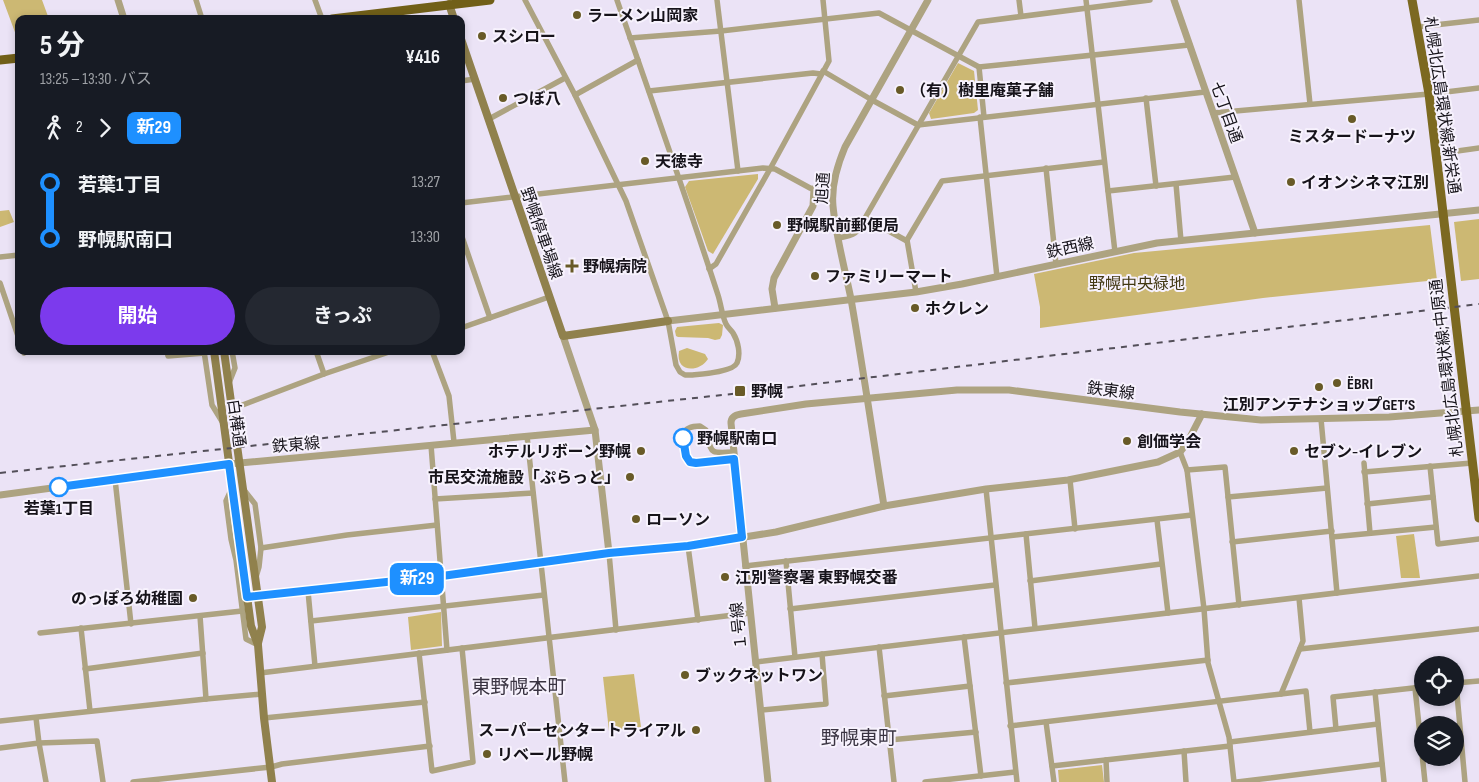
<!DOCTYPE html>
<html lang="ja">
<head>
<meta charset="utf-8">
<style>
	body { margin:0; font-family:"Sofia Sans Condensed","Noto Sans JP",sans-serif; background:#242831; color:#f1f3f6; height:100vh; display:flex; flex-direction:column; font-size:19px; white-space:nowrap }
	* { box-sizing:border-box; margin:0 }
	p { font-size:16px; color:#9ea1a6 }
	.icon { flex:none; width:28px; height:28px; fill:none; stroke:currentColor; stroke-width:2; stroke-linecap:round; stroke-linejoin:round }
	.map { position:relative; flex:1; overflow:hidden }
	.sheet { position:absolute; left:15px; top:15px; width:450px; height:340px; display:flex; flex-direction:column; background:#171b24; border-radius:10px; box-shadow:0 2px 8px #0003 }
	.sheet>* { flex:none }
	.badge { padding:0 10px; border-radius:8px; font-size:18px; line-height:32px }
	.buttons { position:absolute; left:1414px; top:656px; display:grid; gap:10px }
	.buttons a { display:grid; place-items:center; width:50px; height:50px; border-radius:50%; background:#171b24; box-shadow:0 2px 8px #0003; font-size:25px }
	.map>.badge { position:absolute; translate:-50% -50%; box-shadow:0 0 0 2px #fff }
	.legs { display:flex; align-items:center; gap:8px; height:55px; padding:0 25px; font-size:16px }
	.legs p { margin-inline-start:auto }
	.head { display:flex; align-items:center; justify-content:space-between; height:85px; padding:0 25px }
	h1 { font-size:28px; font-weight:700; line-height:38px }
	.primary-button { display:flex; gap:10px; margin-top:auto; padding:10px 25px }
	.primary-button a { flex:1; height:58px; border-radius:30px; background:#7c3aed; color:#fff; font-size:20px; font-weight:700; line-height:58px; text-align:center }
	.primary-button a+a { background:#242831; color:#f1f3f6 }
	ul { padding:0 25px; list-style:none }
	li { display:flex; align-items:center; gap:18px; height:55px; font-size:19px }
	li i { display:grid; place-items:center; width:8px; height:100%; margin:0 6px; background:currentColor }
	li i::after { content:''; width:12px; height:12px; margin:-6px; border:4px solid; border-radius:50%; background:#171b24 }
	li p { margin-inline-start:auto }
	li:first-child i { background:linear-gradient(#0000 50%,currentColor 0) }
	li:last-child i { background:linear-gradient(currentColor 50%,#0000 0) }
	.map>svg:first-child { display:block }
	.green { fill:#ccb873 }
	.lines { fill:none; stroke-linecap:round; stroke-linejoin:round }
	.minor { stroke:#ada381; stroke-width:5.5 }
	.tertiary { stroke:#ada381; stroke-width:7 }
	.secondary { stroke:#90814d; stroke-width:8 }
	.primary { stroke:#7c6921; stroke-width:9 }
	.trunk { stroke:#715f18; stroke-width:9 }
	.rail { stroke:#534f59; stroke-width:2; stroke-dasharray:6 6; stroke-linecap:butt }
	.line-1-casing { stroke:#fff; stroke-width:11 }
	.line-1 { stroke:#1e90ff; stroke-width:8 }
	.poi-dot { fill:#685a27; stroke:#f7f2fd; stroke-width:2 }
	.stop-1-dot { fill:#fff; stroke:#1e90ff; stroke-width:2.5 }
	.labels { text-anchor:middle; stroke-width:4; stroke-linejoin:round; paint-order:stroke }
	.poi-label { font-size:16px; font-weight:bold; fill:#16131a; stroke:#f7f2fd; text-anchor:start }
	.street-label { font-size:16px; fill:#16131a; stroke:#f7f2fd }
	.park-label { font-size:16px; fill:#423813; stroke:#f7f2fd }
	.stop-label { font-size:16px; font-weight:bold; fill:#16131a; stroke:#f7f2fd; text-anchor:start }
	.quarter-label { font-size:19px; fill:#393341; stroke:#f7f2fd }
</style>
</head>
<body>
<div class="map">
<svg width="1479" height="782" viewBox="0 0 1479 782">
	<rect width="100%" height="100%" fill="#ebe3f6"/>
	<g class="green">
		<polygon points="3,0 42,0 49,19 19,19 19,35 16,35"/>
		<polygon points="958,63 974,71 978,110 974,113 931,119 929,113"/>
		<polygon points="758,174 758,179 713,254 708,251 685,187 689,181"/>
		<polygon points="9,210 14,222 0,227 0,211"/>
		<polygon points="1479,219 1479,279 1461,281 1454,222"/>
		<polygon points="1430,225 1437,280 1263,298 1040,328 1040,307 1034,274 1134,253"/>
		<polygon points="719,323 723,325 722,335 720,339 715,340 708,338 678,337 676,336 675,331 677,327"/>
		<path d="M687 348 705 354 708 359C700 372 675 374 679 351Z"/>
		<polygon points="1414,534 1420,578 1401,578 1396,536"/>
		<polygon points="441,612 442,646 411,650 408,617"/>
		<polygon points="634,674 641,727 609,731 603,677"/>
		<polygon points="1102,765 1104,782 1059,782 1058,770"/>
	</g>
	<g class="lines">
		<g class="minor">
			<polyline points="196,0 202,19"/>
			<polyline points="315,0 322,19"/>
			<path d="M525 0 575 95 626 201 668 321 676 365 680 372 685 375H691C701 374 733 372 737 363 741 354 738 341 733 333 731 330 728 328 726 324 722 316 721 304 718 295 686 196 651 98 617 0"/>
			<polyline points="717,0 738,171"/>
			<polyline points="1019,0 1021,16"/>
			<polyline points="1086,0 1115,252"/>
			<polyline points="1299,0 1310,104"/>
			<polyline points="1417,27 1479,20"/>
			<polyline points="630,38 721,31 879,13 979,67 1189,45"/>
			<polyline points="979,67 984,117"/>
			<polyline points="823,71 872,100 918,125 1205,92"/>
			<polyline points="461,81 475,79"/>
			<polyline points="649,91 813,73 821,74"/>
			<polyline points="575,95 638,60"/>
			<polyline points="1146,98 1156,186"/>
			<polyline points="1213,113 1429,94 1479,88"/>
			<polyline points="980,117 997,277"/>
			<polyline points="489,119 565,78"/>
			<polyline points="1436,154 1479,148"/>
			<polyline points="1046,168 1056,264"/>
			<polyline points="1176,184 1181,241"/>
			<polyline points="1108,191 1235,177"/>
			<polyline points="461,203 763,168 775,169 810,188 820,191 833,192"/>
			<polyline points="461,234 490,318"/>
			<path d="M839 238C855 235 857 233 867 219"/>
			<polyline points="907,241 865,218 978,22 1150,0"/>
			<polyline points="0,257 19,255"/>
			<polyline points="709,269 716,264 770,169 829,61 823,0"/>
			<polyline points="0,283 19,339"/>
			<polyline points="916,292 907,240 942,181 1104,162"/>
			<polyline points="461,328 549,297"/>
			<polyline points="23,351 24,353"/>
			<polyline points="167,351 168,356 205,353"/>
			<polyline points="204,351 212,405 223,423"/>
			<polyline points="316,351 324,374"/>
			<polyline points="432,351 449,396 454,442"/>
			<polyline points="229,383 235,368 232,351"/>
			<polyline points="232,409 324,374 392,351"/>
			<polyline points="1321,419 1337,593"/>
			<polyline points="527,436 565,782"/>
			<polyline points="431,445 447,650"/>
			<path d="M733 452C707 454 712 452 706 430L700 426C693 426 686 427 683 434 683 441 683 452 687 458 692 467 724 460 734 459"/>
			<polyline points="1180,452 1187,470 1204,609 1208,663 1229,737 1234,782"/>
			<polyline points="1364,463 1370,533"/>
			<polyline points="1430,466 1438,544 1479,539"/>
			<polyline points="1187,470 1225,467 1239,605"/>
			<polyline points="1364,472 1472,463"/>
			<polyline points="115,479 131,624"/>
			<polyline points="1070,480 1075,529"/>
			<polyline points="232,488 226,501 231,539 236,560 246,639 258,645"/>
			<polyline points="986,489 1017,782"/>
			<polyline points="244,490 255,504 261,548 259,567 256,577"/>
			<polyline points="1228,497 1327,488"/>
			<polyline points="435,499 533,493"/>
			<polyline points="1367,504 1433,497"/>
			<polyline points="1157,520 1168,613"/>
			<polyline points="1026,534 1035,628"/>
			<polyline points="1332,537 1436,527"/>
			<polyline points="1232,542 1332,531"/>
			<polyline points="688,546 698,620"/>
			<polyline points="261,548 347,535 437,525"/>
			<polyline points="609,553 616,630"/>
			<polyline points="786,561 795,657"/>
			<polyline points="745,566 1192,515"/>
			<polyline points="1030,581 1161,564"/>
			<polyline points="308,591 315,666"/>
			<polyline points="790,609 995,585"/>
			<polyline points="200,616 206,699"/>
			<polyline points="311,621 544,595"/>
			<polyline points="81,628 90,711"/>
			<polyline points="40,633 242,611"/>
			<polyline points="964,637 981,776"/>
			<polyline points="879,647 894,782"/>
			<polyline points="1300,649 1479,629"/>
			<polyline points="419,653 432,771 473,762 462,648"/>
			<polyline points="756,662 1479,576"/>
			<polyline points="85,669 203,653"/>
			<polyline points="260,673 750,613"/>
			<polyline points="1006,683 1208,660"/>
			<polyline points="1455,683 1479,681"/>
			<polyline points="1456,683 1465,782"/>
			<polyline points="1415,688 1425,782"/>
			<polyline points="1375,692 1384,782"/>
			<polyline points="1281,694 1306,691 1310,732"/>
			<polyline points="884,696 970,686"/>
			<polyline points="761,710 826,704 822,654"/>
			<polyline points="36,718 39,743 46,782"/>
			<polyline points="264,718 425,702"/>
			<polyline points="0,721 206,699 262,694"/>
			<polyline points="1046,722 1054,782"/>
			<polyline points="1010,726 1281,694 1303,641 1299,598"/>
			<polyline points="1336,729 1333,697 1422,687"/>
			<polyline points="889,740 976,732"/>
			<polyline points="1230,742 1378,724"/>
			<polyline points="0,748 39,743 97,741 103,782"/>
			<polyline points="1184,751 1186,782"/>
			<polyline points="1106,760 1107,782"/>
			<polyline points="1052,766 1230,746"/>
			<polyline points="133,782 271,767 282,764 430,746"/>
			<polyline points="925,782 1015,772"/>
			<polyline points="1237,782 1382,764"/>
		</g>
		<g class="tertiary">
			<polyline points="118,0 124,19"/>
			<polyline points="1174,0 1255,233"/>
			<polyline points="775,308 772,289 774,278 813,206 814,189"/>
			<polyline points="668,321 916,292 962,284 1157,243 1479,210"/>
			<polyline points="563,336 595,430 609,553"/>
			<polyline points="0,495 229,464 595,430"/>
			<path d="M884 506C873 437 863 368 851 299 845 269 836 237 833 206 831 186 837 166 845 147L928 0"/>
			<polyline points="247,597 441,576 609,553 688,546 776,532 884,506 986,489 1068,480 1158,462 1180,452 1187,443 1202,414"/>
			<path d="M768 782 731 423C731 417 735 415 741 414L806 404 957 390H1009L1180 412 1261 420 1389 417 1479 410"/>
		</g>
		<g class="secondary">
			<polyline points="449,4 454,19"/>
			<polyline points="461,39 563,336 668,321"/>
			<polyline points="214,351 251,626 258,645 264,718 272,782"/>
			<polyline points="224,351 262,627 258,643"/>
		</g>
		<polyline class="primary" points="1412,0 1429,94 1479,518"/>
		<g class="trunk">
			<polyline points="332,19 490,0"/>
			<polyline points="0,60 19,58"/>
		</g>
		<polyline class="rail" points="0,473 741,393 1479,304"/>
	</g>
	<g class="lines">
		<defs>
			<polyline id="line-1" points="59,487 229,464 247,597 442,576 609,553 688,546 742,537 734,459 696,463 690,462 686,456 683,438"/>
		</defs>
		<use href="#line-1" class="line-1-casing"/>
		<use href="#line-1" class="line-1"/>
	</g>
	<g class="poi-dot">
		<circle cx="577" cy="15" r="5"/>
		<circle cx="482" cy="36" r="5"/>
		<circle cx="900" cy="90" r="5"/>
		<circle cx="503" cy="98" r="5"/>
		<circle cx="1352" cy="119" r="5"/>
		<circle cx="645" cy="161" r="5"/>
		<circle cx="1291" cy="182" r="5"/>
		<circle cx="777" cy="225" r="5"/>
		<path d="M569.5 258.5h5v5h5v5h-5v5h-5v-5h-5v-5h5z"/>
		<circle cx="815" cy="276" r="5"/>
		<circle cx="915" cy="308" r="5"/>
		<circle cx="1337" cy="383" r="5"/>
		<circle cx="1319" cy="387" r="5"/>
		<rect x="734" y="385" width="12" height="12" rx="2.5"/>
		<circle cx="1127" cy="441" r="5"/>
		<circle cx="641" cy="451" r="5"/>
		<circle cx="1294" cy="451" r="5"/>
		<circle cx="630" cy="477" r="5"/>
		<circle cx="636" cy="519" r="5"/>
		<circle cx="725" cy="577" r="5"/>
		<circle cx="193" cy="598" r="5"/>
		<circle cx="685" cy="675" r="5"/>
		<circle cx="696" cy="730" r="5"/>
		<circle cx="487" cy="754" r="5"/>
	</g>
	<g class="stop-1-dot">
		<circle cx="683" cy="438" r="9"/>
		<circle cx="59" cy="487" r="9"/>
	</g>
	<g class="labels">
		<g class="poi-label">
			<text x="587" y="21">ラーメン山岡家</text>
			<text x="492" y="42">スシロー</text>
			<text x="910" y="96">（有）樹里庵菓子舗</text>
			<text x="513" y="104">つぼ八</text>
			<text x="1352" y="142" text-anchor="middle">ミスタードーナツ</text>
			<text x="655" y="167">天徳寺</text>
			<text x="1301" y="188">イオンシネマ江別</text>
			<text x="787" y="231">野幌駅前郵便局</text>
			<text x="583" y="272">野幌病院</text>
			<text x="825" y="282">ファミリーマート</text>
			<text x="925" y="314">ホクレン</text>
			<text x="1347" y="389">ËBRI</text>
			<text x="751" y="397">野幌</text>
			<text x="1319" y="410" text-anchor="middle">江別アンテナショップGET’S</text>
			<text x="1137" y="447">創価学会</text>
			<text x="631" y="457" text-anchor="end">ホテルリボーン野幌</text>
			<text x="1304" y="457">セブン-イレブン</text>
			<text x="620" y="483" text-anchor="end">市民交流施設「ぷらっと」</text>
			<text x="646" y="525">ローソン</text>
			<text x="735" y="583">江別警察署 東野幌交番</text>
			<text x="183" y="604" text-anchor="end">のっぽろ幼稚園</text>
			<text x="695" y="681">ブックネットワン</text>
			<text x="686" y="736" text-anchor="end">スーパーセンタートライアル</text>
			<text x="497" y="760">リベール野幌</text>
		</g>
		<g class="street-label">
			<text transform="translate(1443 105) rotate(82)" y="6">札幌北広島環状線;新栄通</text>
			<text transform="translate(1227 112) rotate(70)" y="6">七丁目通</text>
			<text transform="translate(822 188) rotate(-86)" y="6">旭通</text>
			<text transform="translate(542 233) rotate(71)" y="6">野幌停車場線</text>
			<text transform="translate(1070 247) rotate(-12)" y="6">鉄西線</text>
			<text transform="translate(1446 368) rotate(-97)" y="6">札幌北広島環状線;中原通</text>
			<text transform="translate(1111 390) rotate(7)" y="6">鉄東線</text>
			<text transform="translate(237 423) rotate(82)" y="6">白樺通</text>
			<text transform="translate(296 444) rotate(-5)" y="6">鉄東線</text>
			<text transform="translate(738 626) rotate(-96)" y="6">１号線</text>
		</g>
		<g class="park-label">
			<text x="1137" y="289">野幌中央緑地</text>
		</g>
		<g class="stop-label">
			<text x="697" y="444">野幌駅南口</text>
			<text x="59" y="514" text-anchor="middle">若葉1丁目</text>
		</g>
		<g class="quarter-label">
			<text x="519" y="693">東野幌本町</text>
			<text x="859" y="744">野幌東町</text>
		</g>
	</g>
</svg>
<div class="buttons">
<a><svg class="icon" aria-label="locate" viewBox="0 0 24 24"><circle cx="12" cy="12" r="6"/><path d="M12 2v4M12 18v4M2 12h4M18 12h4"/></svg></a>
<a><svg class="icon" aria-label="layers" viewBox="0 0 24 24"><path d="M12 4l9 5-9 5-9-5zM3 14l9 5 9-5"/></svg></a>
</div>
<b class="badge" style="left:417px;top:579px;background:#1e90ff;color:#fff">新29</b>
<section class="sheet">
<div class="head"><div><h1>5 分</h1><p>13:25 – 13:30 · バス</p></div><b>¥416</b></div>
<div class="legs"><svg class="icon" aria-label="walk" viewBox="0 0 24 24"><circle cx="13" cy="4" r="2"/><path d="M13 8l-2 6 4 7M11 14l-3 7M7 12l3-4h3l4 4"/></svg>2<svg class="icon" aria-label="forward" viewBox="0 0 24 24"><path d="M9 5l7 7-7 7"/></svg><b class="badge" style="background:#1e90ff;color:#fff">新29</b></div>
<ul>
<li><i style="color:#1e90ff"></i><b>若葉1丁目</b><p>13:27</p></li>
<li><i style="color:#1e90ff"></i><b>野幌駅南口</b><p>13:30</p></li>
</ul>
<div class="primary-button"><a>開始</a><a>きっぷ</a></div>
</section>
</div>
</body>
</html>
